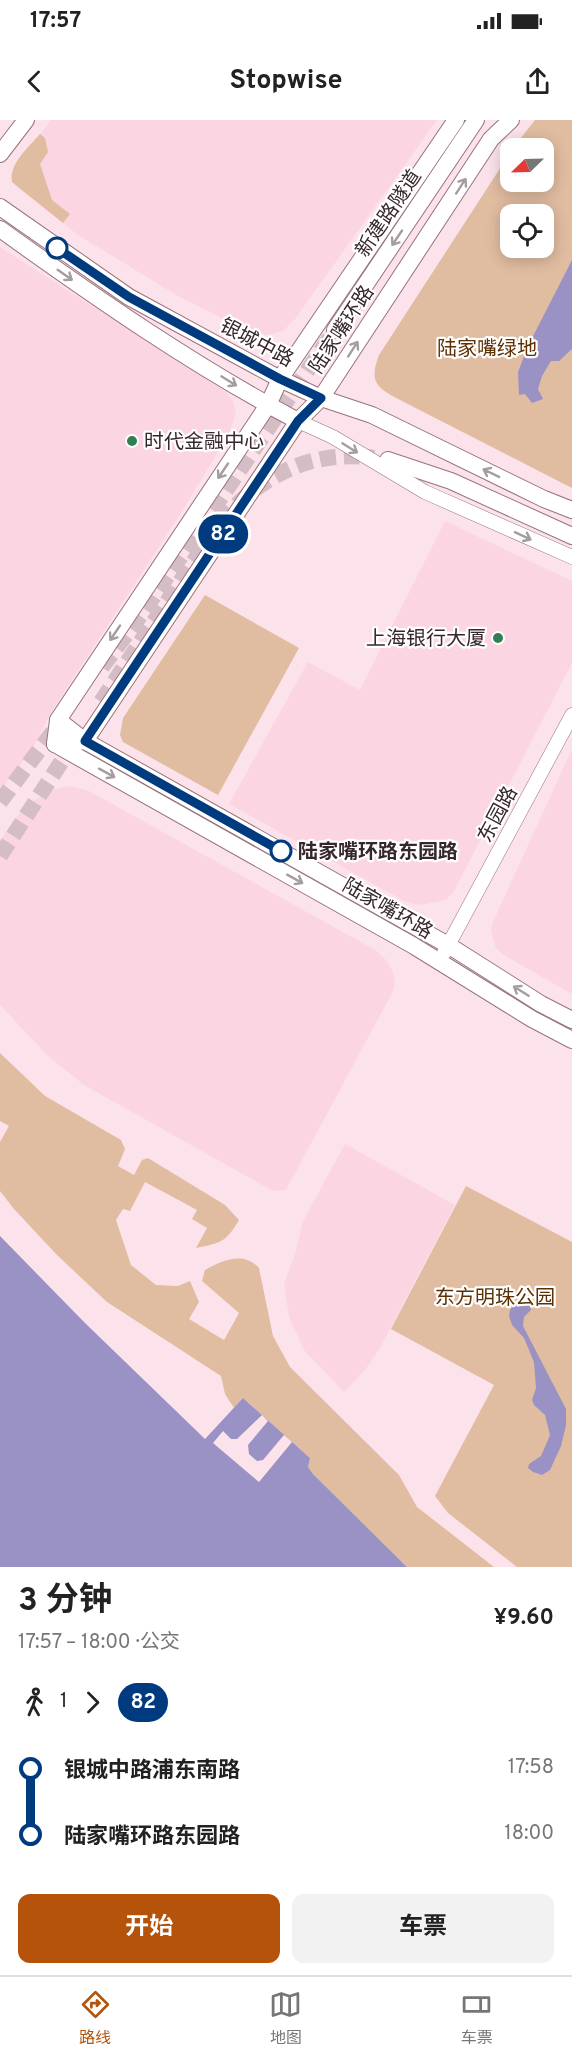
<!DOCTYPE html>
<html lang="zh">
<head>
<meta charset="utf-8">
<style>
	body { margin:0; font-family:Overpass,"Noto Sans SC",sans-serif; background:#f2f2f2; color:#222; height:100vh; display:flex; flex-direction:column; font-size:22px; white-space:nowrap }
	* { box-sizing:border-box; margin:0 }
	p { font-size:20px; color:#767676 }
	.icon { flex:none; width:33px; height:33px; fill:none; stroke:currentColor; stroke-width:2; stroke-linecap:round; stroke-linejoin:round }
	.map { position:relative; height:1447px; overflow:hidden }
	.panel { display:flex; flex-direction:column; background:#fff; flex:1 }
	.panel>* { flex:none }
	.badge { padding:0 12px; border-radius:20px; font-size:21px; line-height:39px }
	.needle { width:39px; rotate:247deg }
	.buttons { position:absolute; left:500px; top:18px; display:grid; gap:12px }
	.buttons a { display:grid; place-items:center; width:54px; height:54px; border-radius:12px; background:#fff; box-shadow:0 3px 15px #0003; font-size:30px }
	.map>.badge { position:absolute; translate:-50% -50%; box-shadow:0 0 0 3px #fff }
	.legs { display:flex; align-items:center; gap:9px; height:66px; padding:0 18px; font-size:20px }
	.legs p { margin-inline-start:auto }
	.summary { display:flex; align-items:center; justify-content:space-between; height:102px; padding:0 18px }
	h1 { font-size:33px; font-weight:700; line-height:45px }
	.action { display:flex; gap:12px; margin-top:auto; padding:12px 18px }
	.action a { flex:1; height:69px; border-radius:12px; background:#b45309; color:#fff; font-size:24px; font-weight:700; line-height:69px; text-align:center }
	.action a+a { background:#f2f2f2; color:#222 }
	ul { padding:0 18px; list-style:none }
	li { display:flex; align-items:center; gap:21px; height:66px; font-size:22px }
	li i { display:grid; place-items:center; width:9px; height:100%; margin:0 8px; background:currentColor }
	li i::after { content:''; width:15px; height:15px; margin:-8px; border:4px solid; border-radius:50%; background:#fff }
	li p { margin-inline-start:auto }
	li:first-child i { background:linear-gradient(#0000 50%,currentColor 0) }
	li:last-child i { background:linear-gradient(currentColor 50%,#0000 0) }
	.status { display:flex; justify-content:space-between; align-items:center; height:42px; padding:0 30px; background:#fff; direction:ltr }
	.status svg { height:16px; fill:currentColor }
	header { display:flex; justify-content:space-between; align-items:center; height:78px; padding:0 18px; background:#fff; font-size:27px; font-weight:700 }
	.menu { display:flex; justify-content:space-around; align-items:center; height:84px; border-top:2px solid #e0e0e0; background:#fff; font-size:16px; color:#767676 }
	.menu a { display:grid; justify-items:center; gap:3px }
	.menu .selected { color:#b45309 }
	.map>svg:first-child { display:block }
	.built { fill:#fbd5e2 }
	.green { fill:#e0bca1; fill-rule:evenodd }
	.water { fill:#9a92c4 }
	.pier { fill:#fce3eb }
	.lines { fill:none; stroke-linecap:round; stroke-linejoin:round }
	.secondary-tunnel { stroke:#d4bdc5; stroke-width:16; stroke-dasharray:16 8; stroke-linecap:butt }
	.tertiary-casing { stroke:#96727f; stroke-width:15 }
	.secondary-casing { stroke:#96727f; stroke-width:18 }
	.tertiary { stroke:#fff; stroke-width:14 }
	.secondary { stroke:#fff; stroke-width:16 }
	.oneway { stroke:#a59ea0 }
	.line-1-casing { stroke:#fff; stroke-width:14 }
	.line-1 { stroke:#003b80; stroke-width:9 }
	.stop-1-dot { fill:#fff; stroke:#003b80; stroke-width:3 }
	.poi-dot { fill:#308152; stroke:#fff; stroke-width:2 }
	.labels { text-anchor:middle; stroke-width:4.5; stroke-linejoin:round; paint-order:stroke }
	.street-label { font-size:20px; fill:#36272c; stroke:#fff }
	.park-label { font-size:20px; fill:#5c3002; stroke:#fff }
	.poi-label { font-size:20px; fill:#36272c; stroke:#fff; text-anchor:start }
	.stop-label { font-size:20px; font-weight:bold; fill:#36272c; stroke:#fff; text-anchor:start }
</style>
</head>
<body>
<div class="status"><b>17:57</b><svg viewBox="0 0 49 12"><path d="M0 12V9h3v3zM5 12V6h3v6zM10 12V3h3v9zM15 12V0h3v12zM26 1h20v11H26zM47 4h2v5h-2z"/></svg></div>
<header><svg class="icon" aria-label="back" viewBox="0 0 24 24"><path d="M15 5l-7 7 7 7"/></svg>Stopwise<svg class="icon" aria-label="share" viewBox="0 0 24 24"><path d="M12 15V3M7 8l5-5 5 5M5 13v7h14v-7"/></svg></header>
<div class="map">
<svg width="572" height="1447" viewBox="0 0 572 1447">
	<rect width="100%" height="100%" fill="#fce3eb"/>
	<g class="built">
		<polygon points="51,0 437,0 295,199 283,211 268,215 245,210 178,176 78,115 17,67 12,62 11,54 14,47"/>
		<polygon points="0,127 225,271 233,281 236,293 229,314 179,396 50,594 34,626 0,672"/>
		<polygon points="445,401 572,461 572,543 454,771 446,780 419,785 406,782 229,684 308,542 360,570"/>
		<polygon points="572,629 572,874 502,834 496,828 491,811 492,804"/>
		<polygon points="70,666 87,670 377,831 387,841 393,852 395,864 391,875 286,1070 273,1071 84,965 49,937 0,885 0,721 17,696 32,682 51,670"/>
		<polygon points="345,1024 455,1085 380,1228 365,1250 344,1272 304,1230 289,1197 284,1164 296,1131 302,1103"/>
	</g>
	<g class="green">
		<path d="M535 0H572V368L402 281C378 268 368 264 379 235L510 33V62H543V28H513ZM510 94H543V128H510Z"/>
		<path d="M40 14 45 18 48 32 40 44 52 80 70 94 63 103 12 62C9 43 29 27 40 14Z"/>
		<polygon points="205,475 299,528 218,675 123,622 120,615 123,598"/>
		<path d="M0 933 45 976 121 1020 125 1029 118 1046 134 1055 142 1040 148 1038 225 1085 239 1100C226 1122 221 1123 196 1128L207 1108 192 1099 197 1090 145 1062 130 1091 123 1089 116 1100 131 1145 156 1165 178 1166 190 1161 199 1182 189 1199 224 1220 239 1193 202 1161 205 1150C223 1140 243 1131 259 1148L273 1216 290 1247 399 1355 417 1387 494 1447H407L313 1354 308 1347 309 1337 243 1278 234 1288 225 1274 221 1256 107 1182 57 1135 14 1089 0 1071V1022L9 1006 0 1001Z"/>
		<polygon points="466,1066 572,1122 572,1447 517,1447 448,1393 435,1376 494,1265 391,1209"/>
	</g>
	<g class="water">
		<polygon points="572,140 572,229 559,241 551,241 542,256 538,269 543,279 532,283 525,274 519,275 518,252 528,226"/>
		<polygon points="0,1116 85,1203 205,1319 243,1278 310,1338 308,1347 313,1354 407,1447 0,1447"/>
		<polygon points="529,1183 531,1190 524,1197 523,1206 566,1289 566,1305 561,1326 550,1350 542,1355 533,1352 528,1348 529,1344 541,1336 550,1315 545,1295 534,1285 532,1280 536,1268 534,1242 524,1218 512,1205 509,1196 510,1190 514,1185"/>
	</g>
	<polygon class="pier" points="262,1295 268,1301 248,1325 249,1334 257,1341 263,1340 284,1315 292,1322 259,1362 213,1323 223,1311 231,1319 237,1319"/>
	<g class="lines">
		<g class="secondary-tunnel">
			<polyline points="102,547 143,492 335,210"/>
			<path d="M101 582 219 403C260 356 311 329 374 338"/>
			<polyline points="0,682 61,601"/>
			<polyline points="0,736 75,621"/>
		</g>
		<defs>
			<g id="tertiary">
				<polyline points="298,301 333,317 425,372 572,437"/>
				<polyline points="444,833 572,595"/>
			</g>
			<g id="secondary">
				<polyline points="0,34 26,0"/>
				<polyline points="0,87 129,177 280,259 321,278 372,295 544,379 572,390"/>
				<path d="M0 109C96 178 194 246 298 301"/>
				<polyline points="335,210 476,0"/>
				<polyline points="388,340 451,361 572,416"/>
				<polyline points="58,600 85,621 448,825 541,884 572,900"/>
				<polyline points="55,624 85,621 298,301 321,278 491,19 511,0"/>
				<polyline points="55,624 58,600 268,285 280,259 456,0"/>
				<polyline points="55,624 414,826 532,899 572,920"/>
			</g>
		</defs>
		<use href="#tertiary" class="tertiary-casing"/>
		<use href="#secondary" class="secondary-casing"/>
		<use href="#tertiary" class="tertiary"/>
		<use href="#secondary" class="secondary"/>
	</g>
	<defs><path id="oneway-shaft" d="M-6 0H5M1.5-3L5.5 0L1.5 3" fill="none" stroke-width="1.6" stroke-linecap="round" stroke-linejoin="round" transform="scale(1.5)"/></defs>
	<g class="oneway">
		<use href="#oneway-shaft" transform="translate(461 66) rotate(-57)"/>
		<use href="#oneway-shaft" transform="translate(397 118) rotate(124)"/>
		<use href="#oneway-shaft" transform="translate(65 155) rotate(35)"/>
		<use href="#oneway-shaft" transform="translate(353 229) rotate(-57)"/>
		<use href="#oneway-shaft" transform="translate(229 261) rotate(32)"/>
		<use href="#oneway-shaft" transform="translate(350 328) rotate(32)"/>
		<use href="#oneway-shaft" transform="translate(223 351) rotate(124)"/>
		<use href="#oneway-shaft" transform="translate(491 353) rotate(-154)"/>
		<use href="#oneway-shaft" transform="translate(523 416) rotate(25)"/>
		<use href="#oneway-shaft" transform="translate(115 513) rotate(124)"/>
		<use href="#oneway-shaft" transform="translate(107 653) rotate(29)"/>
		<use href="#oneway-shaft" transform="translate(295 759) rotate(29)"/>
		<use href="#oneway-shaft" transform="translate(521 871) rotate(-148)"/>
	</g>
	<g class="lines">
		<defs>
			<polyline id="line-1" points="57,128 129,177 280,259 321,278 298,301 85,621 281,731"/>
		</defs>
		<use href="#line-1" class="line-1-casing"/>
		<use href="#line-1" class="line-1"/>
	</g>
	<g class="stop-1-dot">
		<circle cx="57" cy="128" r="10"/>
		<circle cx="281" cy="731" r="10"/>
	</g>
	<g class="poi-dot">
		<circle cx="132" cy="321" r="6"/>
		<circle cx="498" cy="518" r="6"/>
	</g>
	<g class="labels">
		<g class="street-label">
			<text transform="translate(388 93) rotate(-56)" y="7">新建路隧道</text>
			<text transform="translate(341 209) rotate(-57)" y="7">陆家嘴环路</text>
			<text transform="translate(257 222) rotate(28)" y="7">银城中路</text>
			<text transform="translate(497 694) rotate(-62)" y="7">东园路</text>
			<text transform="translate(388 788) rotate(30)" y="7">陆家嘴环路</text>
		</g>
		<g class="park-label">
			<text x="487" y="235">陆家嘴绿地</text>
			<text x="495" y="1184">东方明珠公园</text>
		</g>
		<g class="poi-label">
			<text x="144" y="328">时代金融中心</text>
			<text x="486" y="525" text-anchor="end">上海银行大厦</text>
		</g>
		<g class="stop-label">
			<text x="298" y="738">陆家嘴环路东园路</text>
		</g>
	</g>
</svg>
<div class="buttons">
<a><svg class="needle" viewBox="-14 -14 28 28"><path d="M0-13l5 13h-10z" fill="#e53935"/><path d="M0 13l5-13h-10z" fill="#767676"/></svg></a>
<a><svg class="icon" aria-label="locate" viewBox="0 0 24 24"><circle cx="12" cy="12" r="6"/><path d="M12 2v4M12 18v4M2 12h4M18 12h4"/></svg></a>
</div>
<b class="badge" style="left:223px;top:414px;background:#003b80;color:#fff">82</b>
</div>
<section class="panel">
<div class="summary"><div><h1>3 分钟</h1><p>17:57 – 18:00 · 公交</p></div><b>¥9.60</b></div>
<div class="legs"><svg class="icon" aria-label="walk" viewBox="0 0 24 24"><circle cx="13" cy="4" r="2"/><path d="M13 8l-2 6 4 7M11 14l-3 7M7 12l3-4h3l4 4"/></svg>1<svg class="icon" aria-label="forward" viewBox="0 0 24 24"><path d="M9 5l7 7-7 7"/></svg><b class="badge" style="background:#003b80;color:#fff">82</b></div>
<ul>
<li><i style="color:#003b80"></i><b>银城中路浦东南路</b><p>17:58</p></li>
<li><i style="color:#003b80"></i><b>陆家嘴环路东园路</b><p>18:00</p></li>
</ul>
<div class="action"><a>开始</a><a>车票</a></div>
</section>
<nav class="menu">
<a class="selected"><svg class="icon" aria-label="directions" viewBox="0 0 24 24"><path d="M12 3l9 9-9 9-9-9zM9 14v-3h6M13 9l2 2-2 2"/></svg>路线</a>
<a><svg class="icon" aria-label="map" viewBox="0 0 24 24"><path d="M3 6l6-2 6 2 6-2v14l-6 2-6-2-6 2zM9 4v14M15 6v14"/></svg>地图</a>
<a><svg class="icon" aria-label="tickets" viewBox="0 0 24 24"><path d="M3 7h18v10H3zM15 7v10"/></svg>车票</a>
</nav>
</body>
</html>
